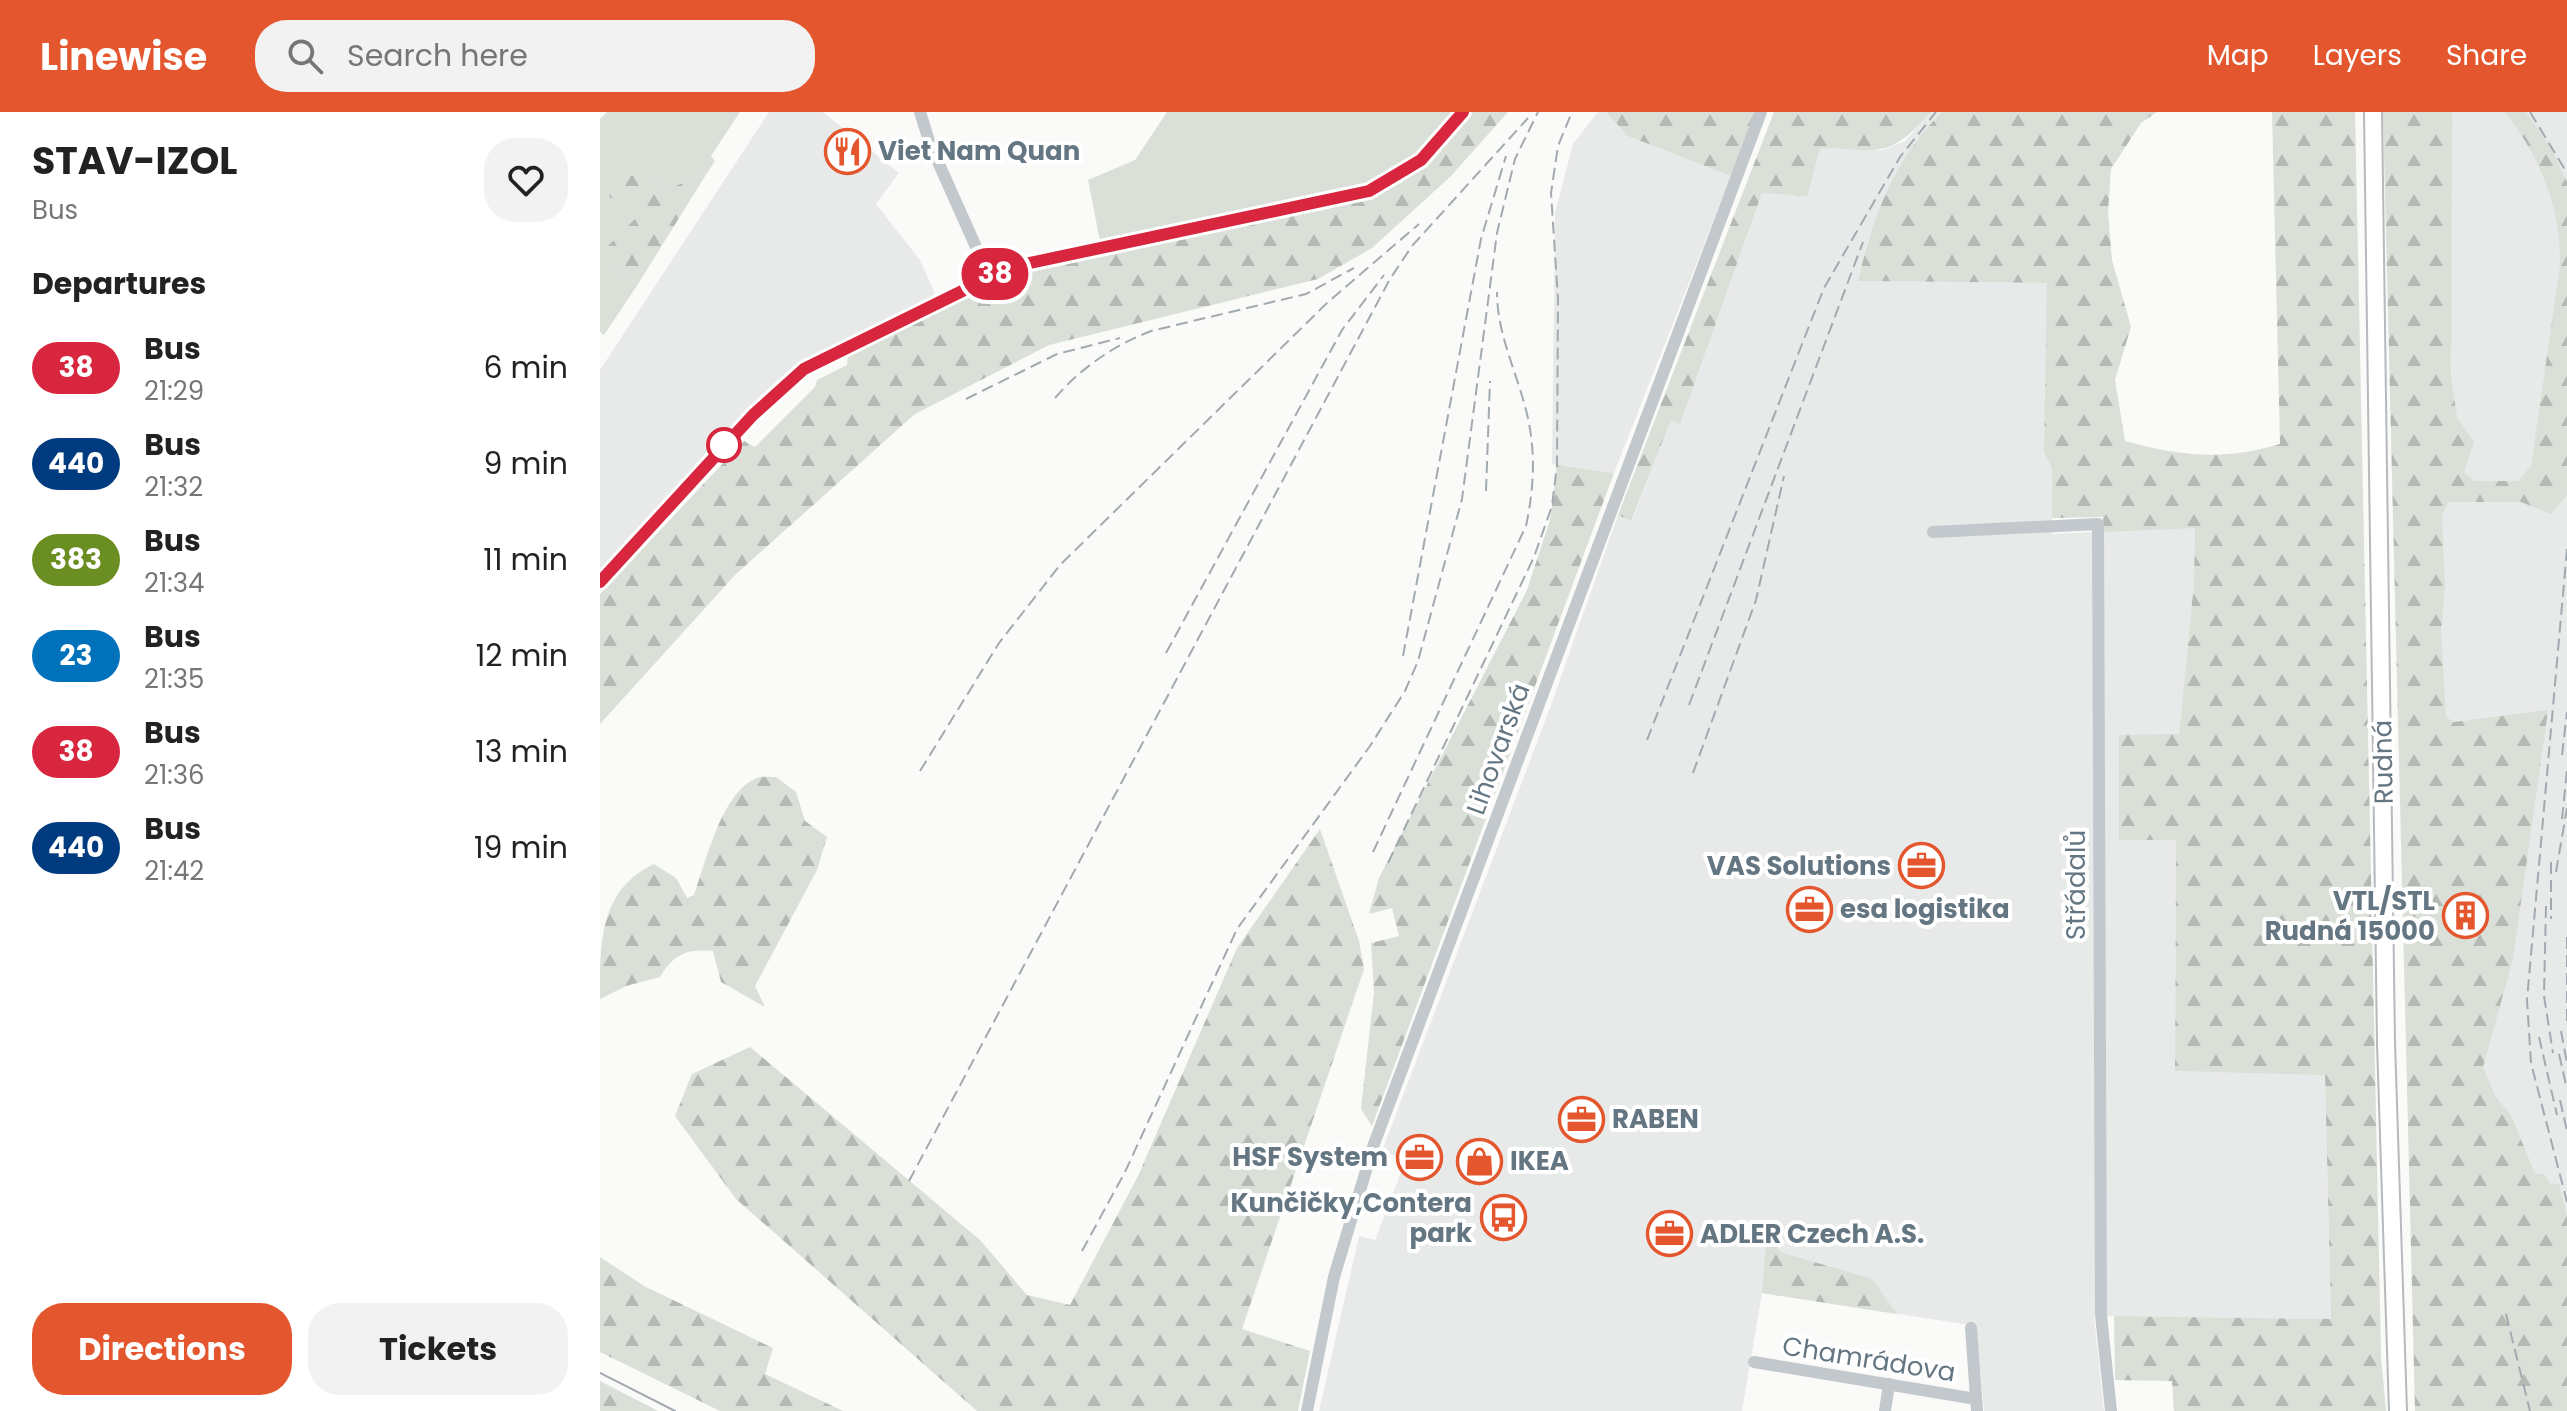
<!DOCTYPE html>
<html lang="en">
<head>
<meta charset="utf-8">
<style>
	body { margin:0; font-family:Poppins,sans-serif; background:#f2f2f2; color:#222; height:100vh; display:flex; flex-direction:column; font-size:30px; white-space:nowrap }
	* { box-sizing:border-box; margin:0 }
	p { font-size:26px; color:#767676 }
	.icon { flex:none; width:44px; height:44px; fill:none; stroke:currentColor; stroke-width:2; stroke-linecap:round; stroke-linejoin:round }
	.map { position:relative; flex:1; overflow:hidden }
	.side { display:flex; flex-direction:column; background:#fff; width:600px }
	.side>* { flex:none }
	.badge { padding:0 16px; border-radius:26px; font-size:28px; line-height:52px }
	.map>.badge { position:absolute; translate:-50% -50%; box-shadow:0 0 0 4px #fff }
	h2 { padding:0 32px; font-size:30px; line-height:72px }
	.round { display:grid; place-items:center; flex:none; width:84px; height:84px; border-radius:32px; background:#f2f2f2 }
	.head { display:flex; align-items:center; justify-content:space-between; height:136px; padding:0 32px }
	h1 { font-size:38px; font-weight:700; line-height:60px }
	.action { display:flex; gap:16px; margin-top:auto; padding:16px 32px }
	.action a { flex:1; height:92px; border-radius:32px; background:#e4572e; color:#fff; font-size:32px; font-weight:700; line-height:92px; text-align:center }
	.action a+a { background:#f2f2f2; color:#222 }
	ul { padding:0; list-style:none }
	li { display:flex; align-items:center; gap:24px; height:96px; padding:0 32px }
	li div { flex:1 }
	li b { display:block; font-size:30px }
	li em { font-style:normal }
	li .badge { min-width:88px; font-weight:700; text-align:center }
	header { display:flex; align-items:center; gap:48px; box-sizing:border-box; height:112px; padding:0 40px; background:#e4572e; color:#fff }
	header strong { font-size:38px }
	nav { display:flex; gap:44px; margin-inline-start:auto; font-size:28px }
	.search { width:560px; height:72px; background:#f2f2f2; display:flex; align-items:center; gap:20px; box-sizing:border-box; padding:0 28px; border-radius:32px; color:#767676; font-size:30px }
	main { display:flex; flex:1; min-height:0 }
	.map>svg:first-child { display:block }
	.built { fill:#e8e9e9 }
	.green { fill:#dadfd7 }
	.forest { fill:url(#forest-firs) }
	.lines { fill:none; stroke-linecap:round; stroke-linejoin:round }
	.major-casing { stroke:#b5babe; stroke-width:20 }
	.minor { stroke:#c3c8cc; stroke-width:12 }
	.major { stroke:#fff; stroke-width:16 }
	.tram { stroke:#a2aab0; stroke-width:2 }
	.rail { stroke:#a2aab0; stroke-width:2; stroke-dasharray:12 6; stroke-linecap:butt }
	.line-casing { stroke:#fff; stroke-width:18 }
	.line { stroke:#d7263d; stroke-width:12 }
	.stop-dot { fill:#fff; stroke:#d7263d; stroke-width:4 }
	.labels { text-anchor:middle; stroke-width:8; stroke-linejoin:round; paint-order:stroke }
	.poi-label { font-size:26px; font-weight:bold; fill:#657683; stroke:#fff; text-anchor:start }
	.street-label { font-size:26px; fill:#657683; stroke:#fff }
</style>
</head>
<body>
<header>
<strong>Linewise</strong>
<div class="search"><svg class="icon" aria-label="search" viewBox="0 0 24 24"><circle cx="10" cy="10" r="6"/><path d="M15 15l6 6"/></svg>Search here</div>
<nav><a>Map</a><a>Layers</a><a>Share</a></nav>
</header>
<main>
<section class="side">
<div class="head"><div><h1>STAV-IZOL</h1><p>Bus</p></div><a class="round"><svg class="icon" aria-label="heart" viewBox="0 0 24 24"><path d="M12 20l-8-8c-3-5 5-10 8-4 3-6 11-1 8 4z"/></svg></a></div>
<h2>Departures</h2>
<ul>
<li><span class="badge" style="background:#d7263d;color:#fff">38</span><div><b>Bus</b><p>21:29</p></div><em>6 min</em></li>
<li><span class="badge" style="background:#003b80;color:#fff">440</span><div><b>Bus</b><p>21:32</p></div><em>9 min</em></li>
<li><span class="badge" style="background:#6b8e23;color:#fff">383</span><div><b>Bus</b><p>21:34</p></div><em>11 min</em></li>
<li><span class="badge" style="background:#0072bc;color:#fff">23</span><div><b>Bus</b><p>21:35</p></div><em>12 min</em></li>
<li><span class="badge" style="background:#d7263d;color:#fff">38</span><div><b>Bus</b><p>21:36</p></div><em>13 min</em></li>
<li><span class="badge" style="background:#003b80;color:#fff">440</span><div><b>Bus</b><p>21:42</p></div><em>19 min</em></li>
</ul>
<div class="action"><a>Directions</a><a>Tickets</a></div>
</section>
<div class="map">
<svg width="1967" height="1299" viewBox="0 0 1967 1299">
	<defs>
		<pattern id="forest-firs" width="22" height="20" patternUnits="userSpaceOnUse" patternTransform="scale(2)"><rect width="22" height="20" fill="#dadfd7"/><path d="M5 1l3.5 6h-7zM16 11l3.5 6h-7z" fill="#b4b9b4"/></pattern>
	</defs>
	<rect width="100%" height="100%" fill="#fafaf8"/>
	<g class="built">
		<polygon points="169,0 223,0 299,61 276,92 320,148 336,184 216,243 178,268 0,459 0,258"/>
		<polygon points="998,0 1006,0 1029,24 1131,64 1014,361 952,352 955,101 973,32"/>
		<polygon points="1331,0 1342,0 1329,13 1296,61 1267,131 1258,169 1448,171 1444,340 1452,357 1452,422 1595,415 1594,470 1579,622 1520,728 1576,727 1575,959 1725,962 1731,1207 1494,1204 1504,1299 1384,1299 1376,1214 1162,1181 1142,1299 719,1299 759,1124 775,1128 806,1048 782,1039 951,593 1018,403 1032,408 1071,308 1080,311 1162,81 1220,36 1283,38 1305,29"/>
		<polygon points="1817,0 1967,0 1967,1299 1889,1299 1827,616"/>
	</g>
	<g class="green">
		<polygon points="7,0 140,0 111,44 115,49 107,61 70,76 41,63 36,107 9,153 38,172 4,223 0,220 0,7"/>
		<polygon points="567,0 852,0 824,37 785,66 739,80 500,129 488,68 535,48"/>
	</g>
	<g class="forest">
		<polygon points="871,0 908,0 850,65 772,136 718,167 449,233 315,302 135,463 0,612 0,482 144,329 155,335 215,275 217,268 247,253 248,244 391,173 459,150 730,94 801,71 852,24"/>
		<polygon points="1006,0 1155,0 1131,64 1028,24"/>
		<path d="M1174 0H1331C1287 49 1281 37 1220 36L1207 84 1162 81 1080 312 1071 308 1031 409 1018 403Z"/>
		<path d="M1342 0H1557L1541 11 1511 57 1508 100 1512 148 1531 215 1515 268 1525 329C1579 344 1624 349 1680 332L1672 0H1755L1781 1244 1786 1299H1574L1572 1269 1515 1268 1514 1204 1731 1207 1725 963 1575 959 1576 728H1519V623L1579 622 1594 470 1595 416 1503 420V405L1452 406V357L1444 340 1447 171 1258 169C1272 107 1295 45 1342 0Z"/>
		<path d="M1783 0H1852L1851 266 1857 305 1874 330 1864 360 1874 369H1918L1931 354 1960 154C1961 95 1941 47 1905 0H1926L1951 36 1967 70V383L1951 402 1921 390H1848L1842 404 1845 476 1841 519 1846 605 1854 610 1948 598 1913 847 1883 955 1895 984 1911 1003 1935 1062H1944L1950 1072H1959L1967 1105V1299H1815Z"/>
		<polygon points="107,61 38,172 9,153 7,135 35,107 36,94 11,86 0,75 3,66 41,63 70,76"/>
		<polygon points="957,353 1014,361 772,1014 761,997 774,880 771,831 799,824 792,796 769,802 779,766 927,478 950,408"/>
		<path d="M176 665 196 680 205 709 227 725 217 758 155 874 165 895 121 870 113 839C86 837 74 842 60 865L26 874 0 887C0 828 0 778 54 752L76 766 87 786 94 783C106 751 121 680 157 666 162 664 171 665 176 665Z"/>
		<polygon points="720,717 759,829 764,857 642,1217 710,1239 698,1299 377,1299 136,1087 75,1004 92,962 150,935 380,1128 427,1183 470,1193 538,1064 637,836"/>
		<polygon points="1167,1121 1180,1140 1272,1167 1297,1202 1162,1181"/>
		<polygon points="0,1145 44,1174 173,1236 165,1262 243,1299 120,1299 0,1240"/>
		<polygon points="0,1269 58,1299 0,1299"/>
	</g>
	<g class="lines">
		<defs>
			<polyline id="major" points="1773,0 1786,931 1798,1299"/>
		</defs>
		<use href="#major" class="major-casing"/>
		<g class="minor">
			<polyline points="320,0 330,32 389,164"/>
			<polyline points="1333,420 1498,412 1501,1203 1511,1299"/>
			<path d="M0 470 178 278 204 257 245 235 411 155 769 79C809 61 837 36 863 0"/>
			<polyline points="1371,1216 1377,1299"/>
			<polyline points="1154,1250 1376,1287"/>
			<polyline points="707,1299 734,1165 774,1032 1161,0"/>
			<polyline points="1285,1299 1289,1272"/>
		</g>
		<use href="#major" class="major"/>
		<polyline class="tram" points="0,1261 75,1299"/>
		<g class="rail">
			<polyline points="1930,0 1967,61"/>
			<path d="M455 286C482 255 513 234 551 219L706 182 754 156"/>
			<polyline points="366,287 457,242 520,226"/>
			<polyline points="886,379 890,269"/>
			<polyline points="1967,437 1927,888 1931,951 1967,1090"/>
			<polyline points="566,541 742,218 784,163"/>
			<polyline points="803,544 881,127 906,44"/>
			<polyline points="1089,593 1263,130"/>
			<polyline points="1047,628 1224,176 1300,45 1336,0"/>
			<polyline points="1962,643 1967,600"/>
			<polyline points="320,659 399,531 460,453 728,190 819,112"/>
			<polyline points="1093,661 1156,488 1184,364"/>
			<polyline points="1962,707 1967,658"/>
			<path d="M773 740 926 414C934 376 936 340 927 302 917 260 897 223 897 180"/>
			<polyline points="1951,750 1951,807"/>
			<polyline points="788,751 934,445 952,394 957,353 958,187 951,81 958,34 972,0"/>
			<polyline points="1956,760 1967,696"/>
			<polyline points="1946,794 1944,884 1953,941"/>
			<polyline points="1967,825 1967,910"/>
			<polyline points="1961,919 1967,951"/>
			<polyline points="1939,925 1957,1003"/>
			<polyline points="1959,942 1967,977"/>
			<polyline points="1960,988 1967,1019"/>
			<polyline points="309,1069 790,167 812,134 928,6"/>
			<polyline points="482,1139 525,1060 637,817 770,634 805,579 818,549 862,387 897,121 915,47 938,0"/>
			<polyline points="1906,1202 1930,1299"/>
		</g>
	</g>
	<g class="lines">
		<defs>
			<polyline id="line" points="0,470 153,303 204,257 411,155 769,79 821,48 863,0"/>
		</defs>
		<use href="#line" class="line-casing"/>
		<use href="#line" class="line"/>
	</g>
	<defs>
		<symbol id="restaurant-ring" viewBox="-11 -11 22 22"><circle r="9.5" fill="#fff" stroke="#e4572e" stroke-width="1.5"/><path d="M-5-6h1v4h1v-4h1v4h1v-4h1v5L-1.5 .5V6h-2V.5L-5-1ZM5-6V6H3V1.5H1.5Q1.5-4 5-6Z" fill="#e4572e"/></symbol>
		<symbol id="office-ring" viewBox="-11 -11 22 22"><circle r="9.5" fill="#fff" stroke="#e4572e" stroke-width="1.5"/><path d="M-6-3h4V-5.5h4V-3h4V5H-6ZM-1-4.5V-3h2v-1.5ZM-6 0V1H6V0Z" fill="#e4572e"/></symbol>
		<symbol id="building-ring" viewBox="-11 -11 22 22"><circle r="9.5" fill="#fff" stroke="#e4572e" stroke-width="1.5"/><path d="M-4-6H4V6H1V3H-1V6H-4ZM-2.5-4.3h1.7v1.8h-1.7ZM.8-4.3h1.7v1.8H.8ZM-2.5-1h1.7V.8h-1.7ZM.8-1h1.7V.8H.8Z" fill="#e4572e"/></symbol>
		<symbol id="shop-ring" viewBox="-11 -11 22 22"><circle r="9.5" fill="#fff" stroke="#e4572e" stroke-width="1.5"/><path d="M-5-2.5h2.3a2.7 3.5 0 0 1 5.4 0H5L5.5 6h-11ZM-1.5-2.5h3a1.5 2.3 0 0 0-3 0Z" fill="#e4572e"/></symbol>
		<symbol id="bus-ring" viewBox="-11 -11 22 22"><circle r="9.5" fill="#fff" stroke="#e4572e" stroke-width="1.5"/><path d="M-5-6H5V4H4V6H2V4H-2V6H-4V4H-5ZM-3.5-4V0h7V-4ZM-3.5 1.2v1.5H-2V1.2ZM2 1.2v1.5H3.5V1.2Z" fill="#e4572e"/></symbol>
	</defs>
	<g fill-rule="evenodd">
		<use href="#restaurant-ring" x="222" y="14" width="51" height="51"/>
		<use href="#office-ring" x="1296" y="728" width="51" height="51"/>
		<use href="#office-ring" x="1184" y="772" width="51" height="51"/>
		<use href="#building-ring" x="1840" y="778" width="51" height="51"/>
		<use href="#office-ring" x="956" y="982" width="51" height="51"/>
		<use href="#office-ring" x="794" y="1020" width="51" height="51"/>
		<use href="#shop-ring" x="854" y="1024" width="51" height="51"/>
		<use href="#bus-ring" x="878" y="1080" width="51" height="51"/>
		<use href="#office-ring" x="1044" y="1096" width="51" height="51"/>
	</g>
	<circle class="stop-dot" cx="124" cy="333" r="16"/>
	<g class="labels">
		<g class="poi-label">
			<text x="278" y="48">Viet Nam Quan</text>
			<text x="1291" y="763" text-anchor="end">VAS Solutions</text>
			<text x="1835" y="798" text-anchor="end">VTL/STL<tspan x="1835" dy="30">Rudná 15000</tspan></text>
			<text x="1240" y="806">esa logistika</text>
			<text x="1012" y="1016">RABEN</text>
			<text x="788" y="1054" text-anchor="end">HSF System</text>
			<text x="910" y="1058">IKEA</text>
			<text x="872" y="1100" text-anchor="end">Kunčičky,Contera<tspan x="872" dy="30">park</tspan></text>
			<text x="1100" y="1131">ADLER Czech A.S.</text>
		</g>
		<g class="street-label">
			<text transform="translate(898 637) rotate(-70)" y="9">Lihovarská</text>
			<text transform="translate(1783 650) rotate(-91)" y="9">Rudná</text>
			<text transform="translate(1476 773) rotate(-90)" y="9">Střádalů</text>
			<text transform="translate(1269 1247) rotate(9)" y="9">Chamrádova</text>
		</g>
	</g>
</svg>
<b class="badge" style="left:395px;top:162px;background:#d7263d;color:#fff">38</b>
</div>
</main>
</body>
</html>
